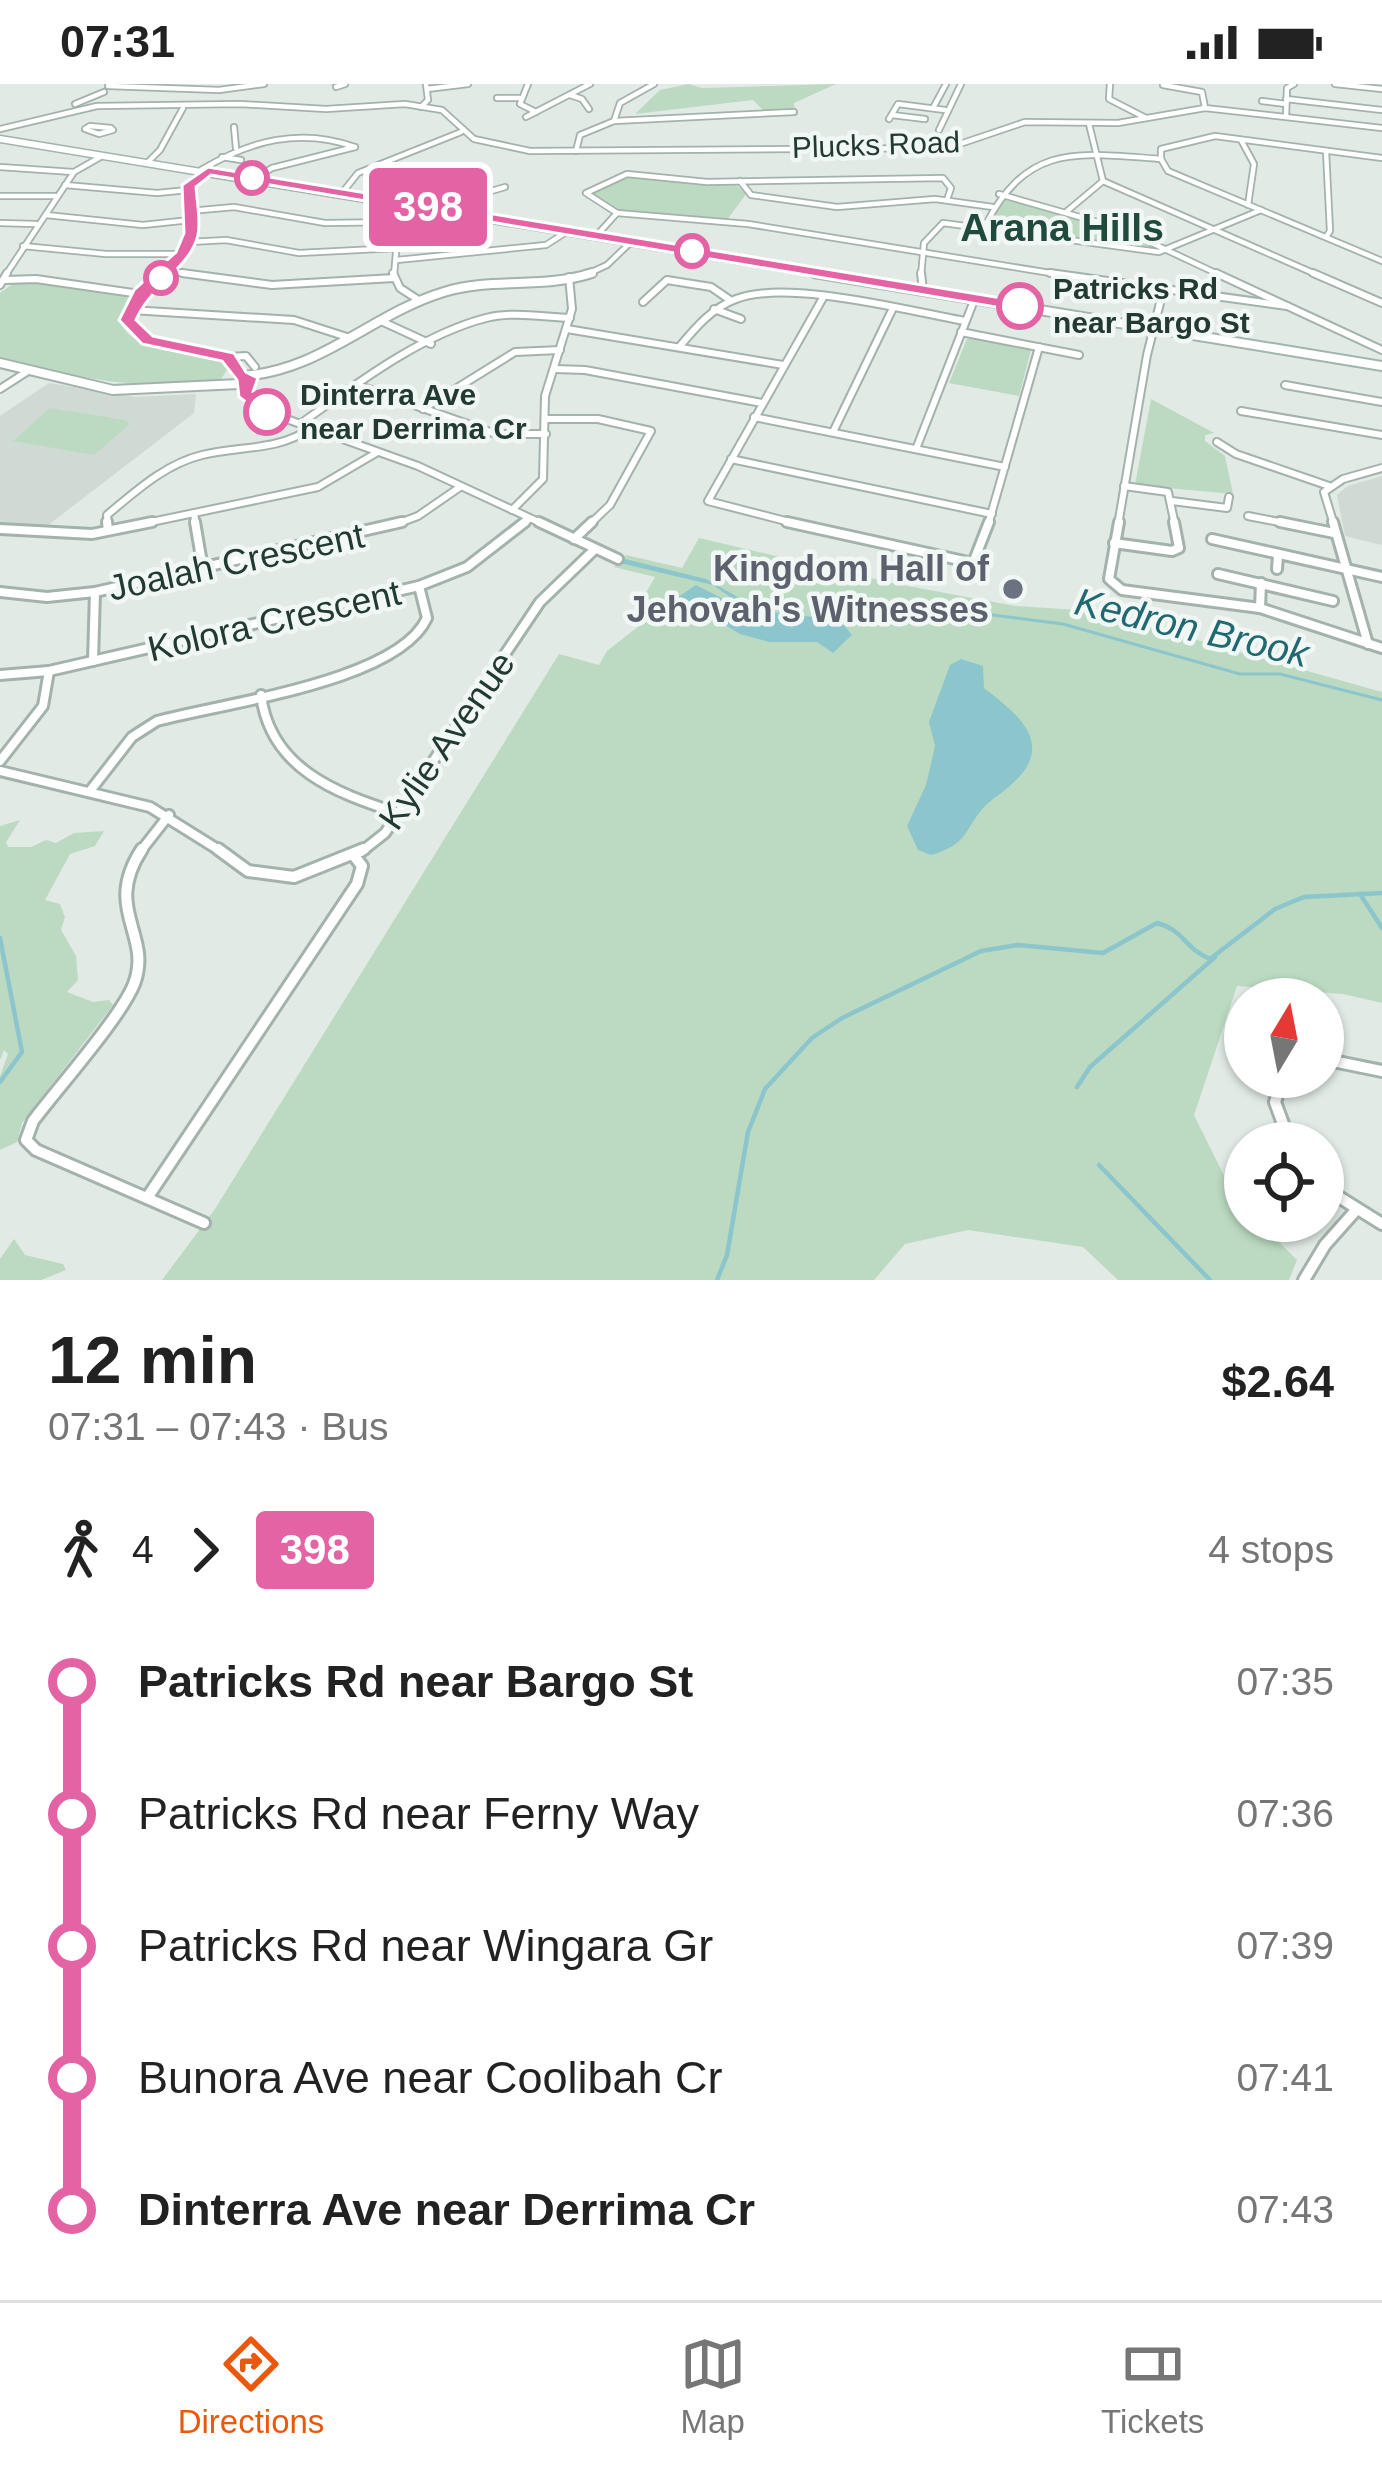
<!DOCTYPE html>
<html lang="en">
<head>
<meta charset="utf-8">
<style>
	body { margin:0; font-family:Helvetica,sans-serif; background:#f2f2f2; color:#222; height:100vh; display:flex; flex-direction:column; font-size:45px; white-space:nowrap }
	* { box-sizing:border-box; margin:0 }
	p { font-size:39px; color:#767676 }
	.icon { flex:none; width:66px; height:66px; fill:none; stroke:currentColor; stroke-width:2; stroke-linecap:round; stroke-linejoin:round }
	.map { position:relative; height:1196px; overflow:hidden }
	.drawer { display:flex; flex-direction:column; background:#fff; flex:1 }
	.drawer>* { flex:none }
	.badge { padding:0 24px; border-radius:9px; font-size:42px; line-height:78px }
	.needle { width:78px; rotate:10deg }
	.fabs { position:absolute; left:1224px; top:894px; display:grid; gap:24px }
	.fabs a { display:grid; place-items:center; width:120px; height:120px; border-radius:50%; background:#fff; box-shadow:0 3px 9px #0004; font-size:60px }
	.map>.badge { position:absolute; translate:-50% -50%; box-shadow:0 0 0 6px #fff }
	.legs { display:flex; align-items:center; gap:18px; height:132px; padding:0 48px; font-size:39px }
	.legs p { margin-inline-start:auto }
	.overview { display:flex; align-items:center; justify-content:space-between; height:204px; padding:0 48px }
	h1 { font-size:66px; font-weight:700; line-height:90px }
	ul { padding:0 48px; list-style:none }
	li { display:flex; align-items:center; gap:42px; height:132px; font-size:45px }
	li i { display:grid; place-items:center; width:18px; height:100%; margin:0 15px; background:currentColor }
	li i::after { content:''; width:30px; height:30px; margin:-15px; border:9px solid; border-radius:50%; background:#fff }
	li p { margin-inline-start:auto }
	li:first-child i { background:linear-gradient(#0000 50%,currentColor 0) }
	li:last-child i { background:linear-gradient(currentColor 50%,#0000 0) }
	.status { display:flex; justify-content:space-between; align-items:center; height:84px; padding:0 60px; background:#fff; direction:ltr }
	.status svg { height:33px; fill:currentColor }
	.tabs { display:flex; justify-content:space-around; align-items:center; height:168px; border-top:3px solid #e0e0e0; background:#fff; font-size:33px; color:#767676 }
	.tabs a { display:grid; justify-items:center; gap:6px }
	.tabs .selected { color:#ea580c }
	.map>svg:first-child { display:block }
	.built { fill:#cfdad4 }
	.green { fill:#bbdac1 }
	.water { fill:#8cc6cc }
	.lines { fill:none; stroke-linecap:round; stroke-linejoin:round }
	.stream-far1 { stroke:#8cc6cc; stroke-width:3 }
	.stream { stroke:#8cc6cc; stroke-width:4.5 }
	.minor-far3-casing { stroke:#a4b2ac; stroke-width:8 }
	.minor-far2-casing { stroke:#a4b2ac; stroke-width:10 }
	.minor-far1-casing { stroke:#a4b2ac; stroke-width:14 }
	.minor-casing { stroke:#a4b2ac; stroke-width:16 }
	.tertiary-far1-casing { stroke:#a4b2ac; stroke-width:8 }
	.tertiary-casing { stroke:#a4b2ac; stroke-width:12 }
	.secondary-far1-casing { stroke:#a1b5ac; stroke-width:9 }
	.secondary-casing { stroke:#a1b5ac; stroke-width:12 }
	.minor-far3 { stroke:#fff; stroke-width:4.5 }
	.minor-far2 { stroke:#fff; stroke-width:6 }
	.minor-far1 { stroke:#fff; stroke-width:8 }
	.minor { stroke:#fff; stroke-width:10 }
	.tertiary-far1 { stroke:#fff; stroke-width:4.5 }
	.tertiary { stroke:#fff; stroke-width:8 }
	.secondary-far1 { stroke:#fff; stroke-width:6 }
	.secondary { stroke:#fff; stroke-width:8 }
	.line-1 { fill:#e463a4; stroke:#fff; stroke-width:3 }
	.stop-1-dot { fill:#fff; stroke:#e463a4; stroke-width:6 }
	.worship-dot { fill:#6b7280; stroke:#f1f7f4; stroke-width:4.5 }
	.labels { text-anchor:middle; stroke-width:9; stroke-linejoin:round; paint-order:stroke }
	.far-street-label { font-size:30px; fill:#233a32; stroke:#f1f7f4 }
	.far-stop-label { font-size:30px; font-weight:bold; fill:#233a32; stroke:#f1f7f4; text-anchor:start }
	.street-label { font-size:36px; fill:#233a32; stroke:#f1f7f4 }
	.worship-label { font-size:36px; font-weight:bold; fill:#5b616d; stroke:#f1f7f4; text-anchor:end }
	.far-district-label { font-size:39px; font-weight:bold; fill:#204a3d; stroke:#f1f7f4 }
	.water-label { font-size:39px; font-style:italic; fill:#216971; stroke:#f1f7f4 }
</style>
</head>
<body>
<div class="status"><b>07:31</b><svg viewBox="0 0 49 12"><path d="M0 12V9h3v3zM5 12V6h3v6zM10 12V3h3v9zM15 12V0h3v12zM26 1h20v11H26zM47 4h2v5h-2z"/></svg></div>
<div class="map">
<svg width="1382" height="1196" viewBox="0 0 1382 1196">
	<rect width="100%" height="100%" fill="#e1eae5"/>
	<g class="built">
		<polygon points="49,299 135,313 196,310 194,329 47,442 0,438 0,332"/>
		<polygon points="1382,392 1382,461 1345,452 1337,411 1348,402"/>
	</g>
	<g class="green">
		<polygon points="688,0 702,4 836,0 794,19 795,26 763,26 753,16 635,30 660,6"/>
		<polygon points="628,92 734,99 746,110 727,136 620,127 589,112 592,104"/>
		<polygon points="1009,114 1117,145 1160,166 989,140 998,116"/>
		<path d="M28 198 124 212 128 214 119 238C140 273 183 266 220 274L227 286 221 295C143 309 75 294 0 273V209L14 199Z"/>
		<polygon points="975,254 1031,266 1019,312 949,299 967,255"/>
		<polygon points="1151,315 1214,349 1205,351 1205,357 1225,372 1233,410 1135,401"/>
		<polygon points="50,324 124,336 130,340 94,371 13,357"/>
		<polygon points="699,454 892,499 1015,522 1094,527 1382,608 1382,919 1343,910 1237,902 1194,1031 1235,1114 1245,1124 1245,1137 1258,1137 1297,1176 1289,1196 1118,1196 1083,1163 968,1146 905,1160 874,1196 162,1196 215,1125 559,570 599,581 607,567 649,534 643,514 655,493 614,483 626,471 682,484"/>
		<polygon points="20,736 6,758 8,763 31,763 46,756 56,759 74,749 104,747 95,762 70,770 45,816 60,820 65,833 61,846 76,872 78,896 67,908 93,918 109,916 113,921 22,1039 17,1058 0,1066 0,992 8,970 4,966 0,976 0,742"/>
		<polygon points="14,1155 25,1171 63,1180 66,1186 41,1196 0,1196 0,1175"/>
	</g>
	<g class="water">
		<polygon points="625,475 706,495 762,527 840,536 852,551 833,569 817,558 769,558 740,550 678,513 696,501 760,534 713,501 620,479"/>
		<path d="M961 575 983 582 984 604C1016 629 1057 659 1013 699 1004 708 993 714 984 723 963 747 969 760 931 771L918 766 907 742 926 701 935 662 929 638 950 581Z"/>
	</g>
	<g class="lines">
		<polyline class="stream-far1" points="846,539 884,526 930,523 1063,540 1240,590 1280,590 1382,616"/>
		<g class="stream">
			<polyline points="1360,810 1382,844"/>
			<polyline points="0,854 22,968 0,998"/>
			<polyline points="1077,1003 1090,983 1215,873"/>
			<polyline points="1099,1081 1210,1196"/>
			<path d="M717 1196 727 1171 748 1048 765 1005 812 954 842 934 981 867 1018 861 1103 869 1157 839C1184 846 1185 865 1210 875L1275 825 1304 813 1382 809"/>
		</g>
		<defs>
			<g id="minor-far3">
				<polyline points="528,0 520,20 536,28"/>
				<polyline points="1110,0 1109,15 1146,34"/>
				<polyline points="1335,0 1382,5"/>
				<polyline points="1163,1 1202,8 1205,24"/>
				<polyline points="108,2 219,6 264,0"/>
				<polyline points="336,3 345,0"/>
				<polyline points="427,5 468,0"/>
				<polyline points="570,11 582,15 589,25"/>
				<polyline points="497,14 520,14"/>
				<polyline points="1286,15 1382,26"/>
				<polyline points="1262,17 1286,20"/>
				<polyline points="75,20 104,8"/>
				<polyline points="933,24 946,0"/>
				<polyline points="892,31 925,35"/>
				<polyline points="526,33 590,0"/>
				<polyline points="1286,33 1287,4 1294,0"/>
				<polyline points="889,35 898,20 945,26"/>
				<polyline points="614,37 794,28"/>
				<polyline points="1089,40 1103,97"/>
				<polygon points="90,42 111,44 113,46 99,50 85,45"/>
				<polyline points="234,43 236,64"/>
				<polyline points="939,46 961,0"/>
				<polyline points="1241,56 1254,80 1248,121"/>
				<polyline points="1326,67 1330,147 1326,153"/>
				<polyline points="222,73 241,76"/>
				<polyline points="1161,75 1168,87 1382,177"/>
				<polyline points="1161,75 1161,65 1215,52 1382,74"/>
				<polyline points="148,78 160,66 183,24"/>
				<polyline points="0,83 73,88"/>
				<path d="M201 86C249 57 300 43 355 63"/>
				<polyline points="255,94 272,84 355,63"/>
				<polyline points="740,97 751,111 837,123 935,115 993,123"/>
				<polyline points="1103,97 1320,192"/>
				<polyline points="65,101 157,109 188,106"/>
				<polyline points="342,109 358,89 461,48"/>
				<polyline points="999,110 1122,145 1222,192"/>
				<polyline points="0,112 55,112"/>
				<polyline points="410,120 417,99 440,85"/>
				<polyline points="434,124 505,103"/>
				<polyline points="190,127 234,123 325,139 400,138"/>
				<polyline points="1066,128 1103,97"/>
				<polyline points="617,129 748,140 1069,192"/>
				<polyline points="46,131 143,141 190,136"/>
				<polyline points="0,139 36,140"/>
				<path d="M985 142C1028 58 1078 69 1161 75"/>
				<polyline points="597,151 617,129 586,109 627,90 707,98 943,94 951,104 947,116"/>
				<polyline points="190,158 226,156 299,169 398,164"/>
				<polyline points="23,162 106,170 183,170"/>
				<polyline points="397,176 546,161 568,147"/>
				<polyline points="169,187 204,192"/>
				<polyline points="5,192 74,88 102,72"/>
				<polyline points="394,192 397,157 417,121"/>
				<polyline points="921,192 924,159 943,139 1159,168 1261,126"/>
			</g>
			<g id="minor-far2">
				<polyline points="182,189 272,201 394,194"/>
				<polyline points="393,189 400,204 420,217"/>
				<polyline points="921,189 923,206"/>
				<polyline points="1050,189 1287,222"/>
				<polyline points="1216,189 1382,266"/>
				<polyline points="1313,189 1382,219"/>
				<polyline points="5,196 36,195 140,210"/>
				<polyline points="0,201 7,189"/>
				<polyline points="643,218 667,196 711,203 730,216"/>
				<polyline points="714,225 741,235"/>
				<polyline points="131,226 294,236 350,254"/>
				<polyline points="381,237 431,260"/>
				<polyline points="567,245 783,281"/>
				<polyline points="961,248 1079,271"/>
				<path d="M680 262C696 243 712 224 736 215 787 195 909 227 965 237"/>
				<polyline points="228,273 246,272 255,283"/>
				<polyline points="555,285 585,286 762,319"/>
				<polyline points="243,300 253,320 267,328 418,382 545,441"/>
				<polyline points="1285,301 1382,318"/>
				<polyline points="360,302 496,350 546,350"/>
				<polyline points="0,305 28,287"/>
				<polyline points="423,325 515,268 560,266"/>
				<polyline points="1241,327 1382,351"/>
				<polyline points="754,333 1005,383"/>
				<polyline points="547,335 598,335 651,347 610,421 589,441"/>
				<path d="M300 340C355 301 420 251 486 234 513 227 543 233 570 234"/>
				<polyline points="833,348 893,224"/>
				<polyline points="1217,358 1236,370 1329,402"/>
				<polyline points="916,365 975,214"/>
				<polyline points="731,375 992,430"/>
				<polyline points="1124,402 1168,408 1175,441"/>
				<polyline points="1172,417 1227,424 1229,413"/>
				<polyline points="512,426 543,395 545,312 572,225 569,193"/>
				<polyline points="194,430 196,441"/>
				<polyline points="1248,432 1295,441"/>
				<path d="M108 441 107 431C136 407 165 380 202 371 241 361 274 368 310 345"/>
				<polyline points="137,441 318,403 376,369"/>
				<polyline points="394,441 418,432 460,403"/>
				<polyline points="521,441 529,435"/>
				<polyline points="801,441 708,417 824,212"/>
				<polyline points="988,441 1039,263"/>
				<polyline points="1118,441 1147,271 1163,207"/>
				<polyline points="1334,441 1324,408 1343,395 1382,384"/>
			</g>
			<g id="minor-far1">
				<polyline points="107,438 108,446"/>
				<polyline points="195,438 203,485"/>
				<polyline points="539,438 618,475"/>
				<polyline points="787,438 973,479 989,438"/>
				<polyline points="1119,438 1109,495 1122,506 1260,524 1382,564"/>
				<polyline points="1280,438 1334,449"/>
				<polyline points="1333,438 1368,560"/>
				<polyline points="0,445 92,450 152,438"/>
				<polyline points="574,455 592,438"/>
				<polyline points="1212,455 1382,493"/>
				<polyline points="1114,459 1172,467 1179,464 1174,438"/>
				<polyline points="1277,485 1278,471"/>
				<polyline points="1218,490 1333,517"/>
				<polyline points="0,508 47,513 95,508 402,438"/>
				<polyline points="1260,524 1261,499"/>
				<polyline points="93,577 95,508"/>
				<polyline points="0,591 49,587 419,502 467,483 525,438"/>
				<path d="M261 611C270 684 335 709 398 729"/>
				<polyline points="0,677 43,622 49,587"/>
				<polyline points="0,687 150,723 222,768"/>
				<path d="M90 707 132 653 157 637C222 619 398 598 427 534L419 502"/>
				<polyline points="140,768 169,731"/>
				<polyline points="361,768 385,749 540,518 595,465"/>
			</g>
			<g id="minor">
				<path d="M142 765C102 826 153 850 134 900 121 933 57 1005 33 1037L26 1056 36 1066 204 1139"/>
				<polyline points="218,765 248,787 294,793 364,765"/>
				<polyline points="1323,975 1382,987"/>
				<polyline points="1283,993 1275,1018 1290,1059"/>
				<polyline points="1323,1103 1382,1140"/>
				<polyline points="147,1114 357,800 362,782 355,773"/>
				<polyline points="1304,1196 1325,1161 1357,1125"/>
			</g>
			<g id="tertiary-far1">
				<polyline points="421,23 428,16 426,0"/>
				<polyline points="0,45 97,22 240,20 326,25 405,20 442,26 474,55 530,67 948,64 1025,38 1118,39 1205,24 1382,44"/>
				<polyline points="576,67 580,51 614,37 620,19 654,0"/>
				<path d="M162 192C195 163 188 140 189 101L208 87"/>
				<polyline points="583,192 607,181 632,157"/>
			</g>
			<g id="tertiary">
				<polyline points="166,189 138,214 127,236 148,256 228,273 239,292"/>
				<polyline points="0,279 113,306 239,300 249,294"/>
				<path d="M239 292C319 289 371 230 444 208 492 193 544 205 592 189"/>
			</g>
			<polyline id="secondary-far1" points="0,55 833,192"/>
			<polyline id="secondary" points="814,189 1382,282"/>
		</defs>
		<use href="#minor-far3" class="minor-far3-casing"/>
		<use href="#minor-far2" class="minor-far2-casing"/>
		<use href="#minor-far1" class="minor-far1-casing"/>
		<use href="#minor" class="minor-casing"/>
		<use href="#tertiary-far1" class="tertiary-far1-casing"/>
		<use href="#tertiary" class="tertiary-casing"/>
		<use href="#secondary-far1" class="secondary-far1-casing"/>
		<use href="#secondary" class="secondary-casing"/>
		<use href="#minor-far3" class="minor-far3"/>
		<use href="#minor-far2" class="minor-far2"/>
		<use href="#minor-far1" class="minor-far1"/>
		<use href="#minor" class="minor"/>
		<use href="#tertiary-far1" class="tertiary-far1"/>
		<use href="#tertiary" class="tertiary"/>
		<use href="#secondary-far1" class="secondary-far1"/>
		<use href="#secondary" class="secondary"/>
	</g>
	<path class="line-1" d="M208 83 1020 217 1028 222 1020 227 211 91 196 103C197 118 201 137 198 151 191 183 151 201 136 236L153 252 234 269 246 288 258 294 253 308 276 328 267 333 239 313 237 296 222 277 142 260 119 236 134 206 176 168 184 149 182 101Z"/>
	<g class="stop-1-dot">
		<circle cx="252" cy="94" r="15"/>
		<circle cx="692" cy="167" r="15"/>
		<circle cx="161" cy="194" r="15"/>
		<circle cx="1020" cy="222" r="21"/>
		<circle cx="267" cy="328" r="21"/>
	</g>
	<circle class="worship-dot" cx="1013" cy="505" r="12"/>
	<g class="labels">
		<g class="far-street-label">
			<text transform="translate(876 61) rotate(-2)" y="10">Plucks Road</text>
		</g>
		<g class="far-stop-label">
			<text x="1053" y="215">Patricks Rd<tspan x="1053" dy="34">near Bargo St</tspan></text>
			<text x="300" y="321">Dinterra Ave<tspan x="300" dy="34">near Derrima Cr</tspan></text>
		</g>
		<g class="street-label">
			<text transform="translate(236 477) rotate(-12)" y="13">Joalah Crescent</text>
			<text transform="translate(274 536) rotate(-13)" y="13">Kolora Crescent</text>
			<text transform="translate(446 656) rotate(-55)" y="13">Kylie Avenue</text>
		</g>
		<g class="worship-label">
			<text x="989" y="497">Kingdom Hall of<tspan x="989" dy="41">Jehovah's Witnesses</tspan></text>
		</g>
		<g class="far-district-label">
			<text x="1062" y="157">Arana Hills</text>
		</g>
		<g class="water-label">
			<text transform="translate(1192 543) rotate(13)" y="14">Kedron Brook</text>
		</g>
	</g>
</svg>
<div class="fabs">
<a><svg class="needle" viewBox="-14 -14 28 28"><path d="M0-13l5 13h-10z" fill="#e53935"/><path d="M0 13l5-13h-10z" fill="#767676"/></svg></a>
<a><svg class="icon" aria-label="locate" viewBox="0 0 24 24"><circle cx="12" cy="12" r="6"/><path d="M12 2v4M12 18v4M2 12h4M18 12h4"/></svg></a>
</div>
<b class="badge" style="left:428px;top:123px;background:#e463a4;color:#fff">398</b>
</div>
<section class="drawer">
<div class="overview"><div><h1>12 min</h1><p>07:31 – 07:43 · Bus</p></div><b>$2.64</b></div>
<div class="legs"><svg class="icon" aria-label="walk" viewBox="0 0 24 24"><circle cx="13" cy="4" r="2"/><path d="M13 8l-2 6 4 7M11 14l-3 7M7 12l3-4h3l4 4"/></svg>4<svg class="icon" aria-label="forward" viewBox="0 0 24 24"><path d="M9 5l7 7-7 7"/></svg><b class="badge" style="background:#e463a4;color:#fff">398</b><p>4 stops</p></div>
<ul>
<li><i style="color:#e463a4"></i><b>Patricks Rd near Bargo St</b><p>07:35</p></li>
<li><i style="color:#e463a4"></i><span>Patricks Rd near Ferny Way</span><p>07:36</p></li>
<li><i style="color:#e463a4"></i><span>Patricks Rd near Wingara Gr</span><p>07:39</p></li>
<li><i style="color:#e463a4"></i><span>Bunora Ave near Coolibah Cr</span><p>07:41</p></li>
<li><i style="color:#e463a4"></i><b>Dinterra Ave near Derrima Cr</b><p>07:43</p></li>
</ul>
</section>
<nav class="tabs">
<a class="selected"><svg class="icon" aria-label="directions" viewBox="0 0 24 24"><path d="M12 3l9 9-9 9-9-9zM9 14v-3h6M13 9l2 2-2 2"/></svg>Directions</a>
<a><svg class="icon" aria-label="map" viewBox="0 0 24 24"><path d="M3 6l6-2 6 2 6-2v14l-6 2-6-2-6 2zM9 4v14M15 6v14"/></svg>Map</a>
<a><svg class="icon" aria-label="tickets" viewBox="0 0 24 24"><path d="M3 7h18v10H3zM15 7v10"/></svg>Tickets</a>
</nav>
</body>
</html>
